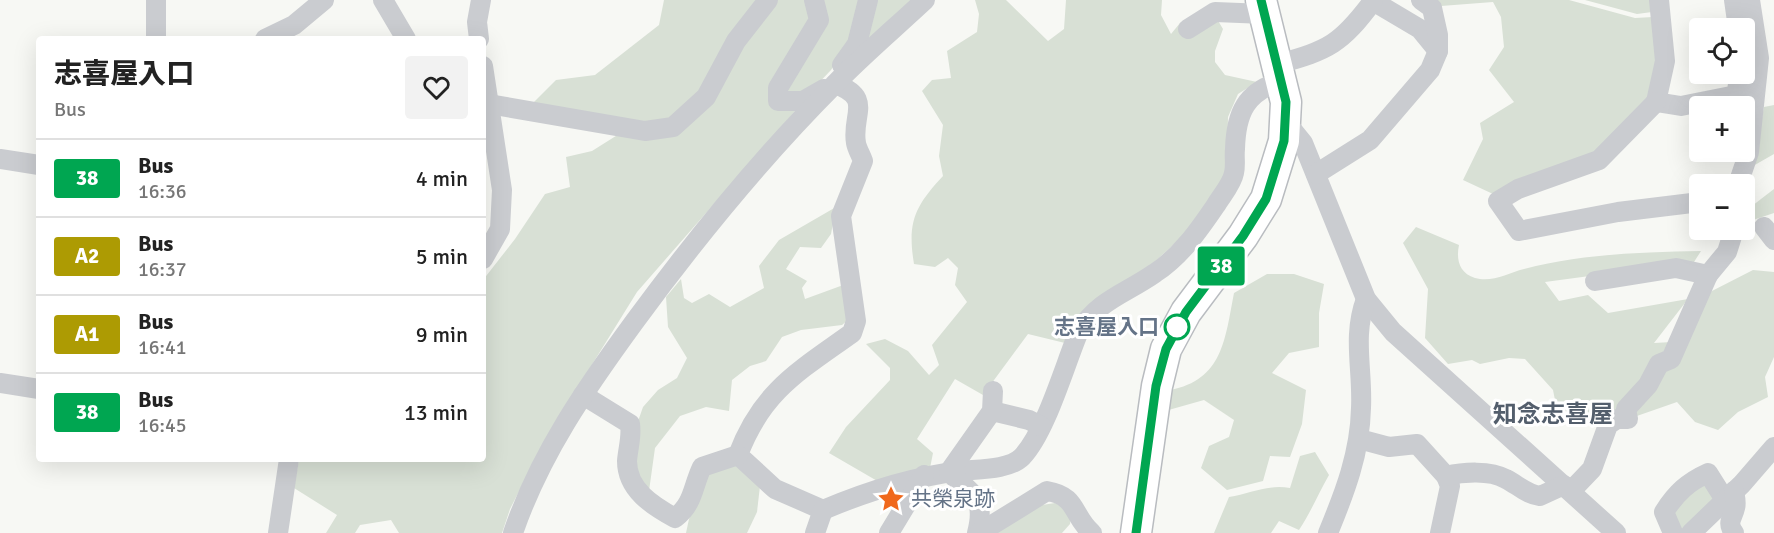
<!DOCTYPE html>
<html lang="en">
<head>
<meta charset="utf-8">
<style>
	body { margin:0; font-family:Signika,"Noto Sans JP",sans-serif; background:#f2f2f2; color:#222; height:100vh; display:flex; flex-direction:column; font-size:22px; white-space:nowrap }
	* { box-sizing:border-box; margin:0 }
	p { font-size:20px; color:#767676 }
	.icon { flex:none; width:33px; height:33px; fill:none; stroke:currentColor; stroke-width:2; stroke-linecap:round; stroke-linejoin:round }
	.map { position:relative; flex:1; overflow:hidden }
	.side { position:absolute; left:36px; top:36px; width:450px; height:426px; display:flex; flex-direction:column; background:#fff; border-radius:6px; box-shadow:0 6px 24px #0002 }
	.side>* { flex:none }
	.badge { padding:0 12px; border-radius:4px; font-size:21px; line-height:39px }
	.controls { position:absolute; left:1689px; top:18px; display:grid; gap:12px }
	.controls a { display:grid; place-items:center; width:66px; height:66px; border-radius:6px; background:#fff; box-shadow:0 6px 24px #0002; font-size:30px }
	.map>.badge { position:absolute; translate:-50% -50%; box-shadow:0 0 0 3px #fff }
	.round { display:grid; place-items:center; flex:none; width:63px; height:63px; border-radius:6px; background:#f2f2f2 }
	.headline { display:flex; align-items:center; justify-content:space-between; height:102px; padding:0 18px }
	h1 { font-size:28px; font-weight:800; line-height:45px }
	ul { padding:0; list-style:none }
	li { display:flex; align-items:center; gap:18px; height:78px; padding:0 18px; border-top:2px solid #e0e0e0 }
	li div { flex:1 }
	li b { display:block; font-size:22px }
	li em { font-style:normal }
	li .badge { min-width:66px; font-weight:700; text-align:center }
	.map>svg:first-child { display:block }
	.green { fill:#d8e0d5 }
	.lines { fill:none; stroke-linecap:round; stroke-linejoin:round }
	.highway-casing { stroke:#b9bcc0; stroke-width:33 }
	.minor { stroke:#caccd0; stroke-width:20 }
	.highway { stroke:#fff; stroke-width:30 }
	.line-casing { stroke:#fff; stroke-width:14 }
	.line { stroke:#00a651; stroke-width:9 }
	.stop-dot { fill:#fff; stroke:#00a651; stroke-width:3 }
	.labels { text-anchor:middle; stroke-width:6; stroke-linejoin:round; paint-order:stroke }
	.stop-label { font-size:21px; font-weight:bold; fill:#647387; stroke:#fff; text-anchor:end }
	.poi-label { font-size:21px; fill:#647387; stroke:#fff; text-anchor:start }
	.quarter-label { font-size:24px; font-weight:bold; fill:#535e6c; stroke:#fff }
</style>
</head>
<body>
<div class="map">
<svg width="1774" height="533" viewBox="0 0 1774 533">
	<rect width="100%" height="100%" fill="#f7f8f4"/>
	<g class="green">
		<polygon points="664,0 762,0 700,95 671,121 644,126 530,106 556,80 595,75 659,25"/>
		<polygon points="775,0 804,0 808,4 813,23 771,89 796,110 637,292 544,442 510,509 502,533 399,533 391,520 360,525 355,533 326,533 337,515 294,488 299,459 483,459 483,280 515,239 545,194 570,187 566,157 592,151 619,134 681,131"/>
		<polygon points="819,0 860,0 852,40 831,70 811,91 785,96"/>
		<polygon points="875,0 913,0 863,46"/>
		<path d="M975 0H1006L1048 41 1064 29 1066 0H1162L1161 15 1171 34 1180 23 1211 9 1223 29 1215 51V62L1225 75 1257 82 1238 94 1228 117 1227 171 1212 199 1182 237 1065 343 1028 334 983 395 955 379 917 439 933 453 930 468 879 482 829 453 846 427 890 380V368L866 344 885 339 908 351 929 375 939 365 932 345 967 302 955 285 958 268 948 258 935 267 914 264C907 222 915 206 943 176L939 156 943 125 922 91 932 80 951 78 947 51 977 32 979 14Z"/>
		<polygon points="1433,0 1569,0 1635,18 1653,17 1657,60 1650,98 1595,154 1493,194 1463,180 1483,139 1480,123 1514,102 1489,70 1504,47 1501,17 1493,2 1441,6"/>
		<polygon points="1585,0 1651,0 1652,12 1637,14"/>
		<polygon points="1774,105 1774,154 1753,166 1764,107"/>
		<polygon points="1774,189 1774,213 1747,222 1748,209"/>
		<polygon points="836,207 831,234 821,248 800,247 786,269 807,281 802,288 805,299 846,284 849,319 842,325 801,330 782,337 766,361 750,366 732,380 729,411 706,407 680,416 655,448 649,491 637,482 636,427 643,407 658,390 677,378 687,358 668,327 666,297 681,279 684,298 692,303 709,294 730,307 764,288 759,266 779,240"/>
		<path d="M1416 227 1459 245C1456 259 1459 273 1475 278 1492 283 1508 273 1524 269 1581 254 1642 252 1701 251L1694 262 1545 282 1559 301 1588 295 1608 313 1688 299 1654 343 1672 342 1615 414 1588 424 1556 405 1553 390 1525 359 1509 358 1480 364 1472 360 1448 364 1425 338 1428 289 1403 243Z"/>
		<polygon points="1753,270 1774,272 1774,357 1765,377 1768,397 1738,412 1718,430 1695,422 1677,402 1634,417 1632,409 1708,293"/>
		<path d="M1267 274H1294L1324 284 1319 313V347L1289 353 1272 373 1306 390 1302 424 1290 457 1270 456 1263 481 1227 490 1201 468 1209 446 1229 437 1234 420 1204 400 1165 411 1170 390C1223 380 1225 339 1234 293Z"/>
		<path d="M1315 452 1329 475C1318 494 1311 512 1299 530L1279 521 1271 533H1214L1229 497C1251 493 1269 484 1290 488L1300 456Z"/>
		<polygon points="734,464 760,486 757,512 747,533 686,533 689,519 708,474"/>
		<polygon points="1708,480 1716,502 1680,533 1671,515 1675,507"/>
		<polygon points="1055,503 1062,506 1071,517 1070,524 1062,533 992,533 1042,505"/>
	</g>
	<g class="lines">
		<defs>
			<polyline id="highway" points="1136,533 1157,386 1166,349 1186,312 1243,236 1266,199 1284,141 1286,102 1261,0"/>
		</defs>
		<use href="#highway" class="highway-casing"/>
		<g class="minor">
			<polyline points="156,0 156,39"/>
			<polyline points="383,0 406,39"/>
			<polyline points="814,0 819,20 778,88 778,101 803,101 824,89"/>
			<polyline points="1371,0 1420,29 1438,51"/>
			<polyline points="1659,0 1665,61 1656,102 1681,106 1736,95 1740,74"/>
			<polyline points="1734,0 1738,28"/>
			<polyline points="1188,29 1215,12 1265,14"/>
			<polyline points="265,39 294,25 324,0"/>
			<polyline points="479,39 477,22 481,0"/>
			<path d="M1278 64C1329 50 1341 44 1373 1"/>
			<polyline points="842,65 857,44 868,0"/>
			<polyline points="483,66 502,190 500,229 483,259"/>
			<path d="M835 84C874 98 851 115 856 143 857 149 861 155 863 161L841 216 856 321 852 333C799 371 762 391 738 455L775 489 823 510C868 491 911 477 960 471 978 469 1009 470 1022 457 1046 432 1065 364 1079 331 1100 299 1125 294 1155 273 1181 256 1199 230 1216 205 1222 195 1232 184 1234 173 1236 165 1234 157 1235 149 1236 113 1246 91 1282 81"/>
			<polyline points="1656,102 1599,160 1518,189 1498,201 1519,231 1618,212 1700,202"/>
			<polyline points="483,103 645,131 673,127 706,97 736,41 768,0"/>
			<polyline points="1286,122 1303,143 1366,299 1393,332 1616,533"/>
			<polyline points="0,159 39,165"/>
			<polyline points="1316,174 1370,140 1430,70 1438,51 1438,35 1432,8 1421,0"/>
			<polyline points="1738,184 1749,152 1759,58 1750,0"/>
			<polyline points="1764,227 1774,240"/>
			<polyline points="1595,281 1676,268 1708,275"/>
			<polyline points="0,383 39,389"/>
			<path d="M583 395 630 424C632 437 628 448 627 461 627 490 653 506 675 518 694 503 692 488 702 467L738 455"/>
			<polyline points="992,411 1029,420 1041,426"/>
			<polyline points="1359,439 1389,447 1417,444 1446,476 1450,486 1440,533"/>
			<path d="M1446 476C1463 472 1490 470 1506 479 1518 485 1526 494 1540 496L1564 485"/>
			<polyline points="1571,491 1592,469 1608,425 1617,419 1628,419 1626,409 1648,385 1659,364 1671,359 1708,275 1727,252 1734,230"/>
			<polyline points="278,533 289,459"/>
			<path d="M513 533C540 454 586 388 635 321 696 238 762 157 835 84 863 55 895 28 925 0"/>
			<polyline points="815,533 823,510"/>
			<polyline points="889,533 924,475"/>
			<path d="M977 533C986 498 973 495 949 472L992 411 993 391"/>
			<path d="M979 533 1047 491C1078 496 1072 516 1092 533"/>
			<path d="M1328 533C1345 492 1360 453 1361 408 1363 370 1352 336 1366 299"/>
			<path d="M1673 533 1664 512C1676 493 1688 482 1708 473L1725 500"/>
			<polyline points="1691,533 1742,484 1774,447"/>
			<path d="M1734 533C1726 522 1733 518 1735 508 1737 504 1735 496 1734 491"/>
		</g>
		<use href="#highway" class="highway"/>
	</g>
	<g class="lines">
		<defs>
			<polyline id="line" points="1136,533 1156,386 1166,349 1186,312 1243,236 1266,199 1284,141 1286,102 1261,0"/>
		</defs>
		<use href="#line" class="line-casing"/>
		<use href="#line" class="line"/>
	</g>
	<defs>
		<symbol id="sight-bare" viewBox="-9 -9 18 18"><path d="M0-6L1.8-2.2L6-1.7L2.9 1.2L3.7 5.4L0 3.3L-3.7 5.4L-2.9 1.2L-6-1.7L-1.8-2.2Z" fill="#f0681c" stroke="#fff" stroke-width="2.5" paint-order="stroke"/></symbol>
	</defs>
	<g fill-rule="evenodd">
		<use href="#sight-bare" x="872" y="480" width="38" height="38"/>
	</g>
	<circle class="stop-dot" cx="1177" cy="327" r="12"/>
	<g class="labels">
		<g class="stop-label">
			<text x="1159" y="334">志喜屋入口</text>
		</g>
		<g class="poi-label">
			<text x="911" y="506">共榮泉跡</text>
		</g>
		<g class="quarter-label">
			<text x="1553" y="422">知念志喜屋</text>
		</g>
	</g>
</svg>
<div class="controls">
<a><svg class="icon" aria-label="locate" viewBox="0 0 24 24"><circle cx="12" cy="12" r="6"/><path d="M12 2v4M12 18v4M2 12h4M18 12h4"/></svg></a>
<a>+</a>
<a>−</a>
</div>
<b class="badge" style="left:1221px;top:266px;background:#00a651;color:#fff">38</b>
<section class="side">
<div class="headline"><div><h1>志喜屋入口</h1><p>Bus</p></div><a class="round"><svg class="icon" aria-label="heart" viewBox="0 0 24 24"><path d="M12 20l-8-8c-3-5 5-10 8-4 3-6 11-1 8 4z"/></svg></a></div>
<ul>
<li><span class="badge" style="background:#00a651;color:#fff">38</span><div><b>Bus</b><p>16:36</p></div><em>4 min</em></li>
<li><span class="badge" style="background:#ad9b03;color:#fff">A2</span><div><b>Bus</b><p>16:37</p></div><em>5 min</em></li>
<li><span class="badge" style="background:#ad9b03;color:#fff">A1</span><div><b>Bus</b><p>16:41</p></div><em>9 min</em></li>
<li><span class="badge" style="background:#00a651;color:#fff">38</span><div><b>Bus</b><p>16:45</p></div><em>13 min</em></li>
</ul>
</section>
</div>
</body>
</html>
